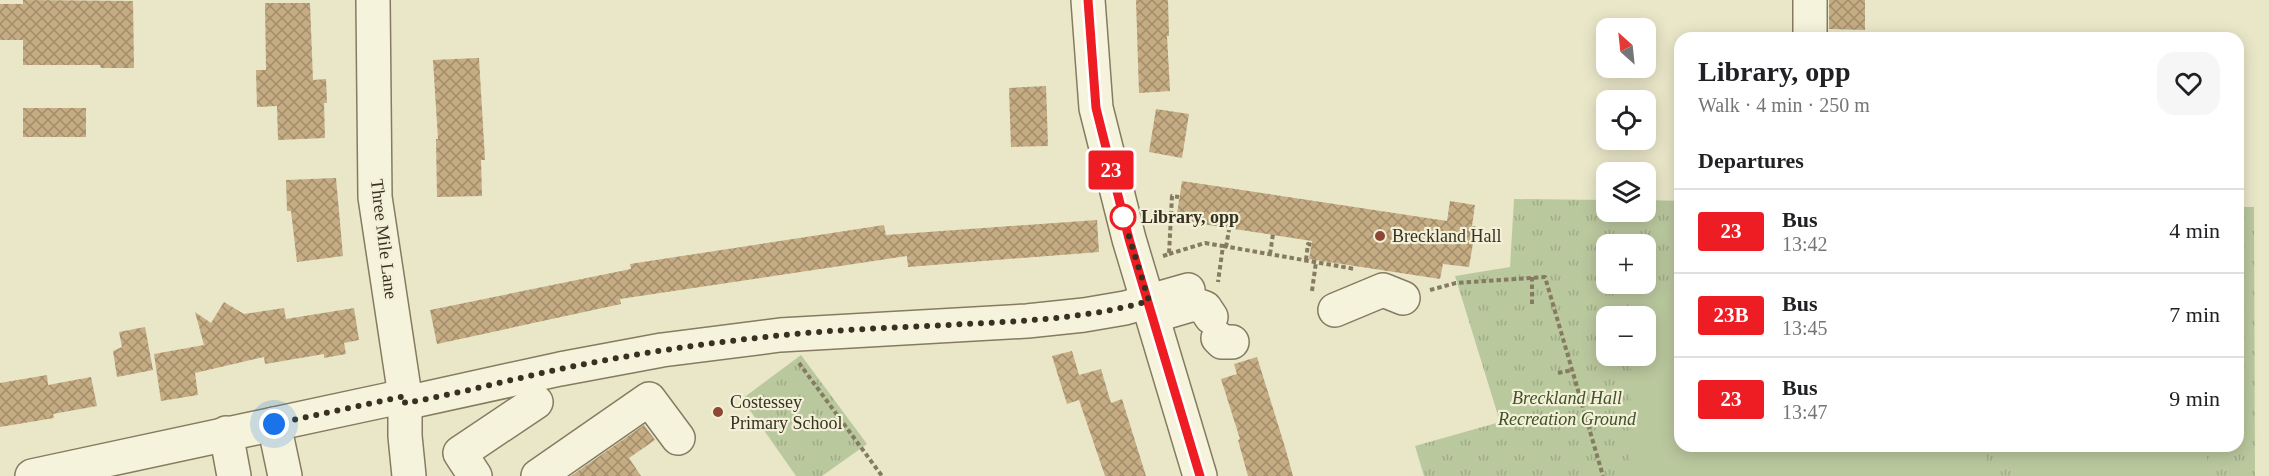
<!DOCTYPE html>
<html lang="en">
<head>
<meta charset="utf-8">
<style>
	body { margin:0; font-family:Georgia,serif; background:#f6f6f6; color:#202124; height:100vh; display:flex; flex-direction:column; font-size:22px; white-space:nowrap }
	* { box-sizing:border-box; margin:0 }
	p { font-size:20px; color:#757577 }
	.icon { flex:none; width:33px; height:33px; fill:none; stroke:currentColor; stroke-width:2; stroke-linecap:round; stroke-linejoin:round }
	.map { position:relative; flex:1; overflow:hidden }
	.panel { position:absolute; left:1674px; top:32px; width:570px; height:420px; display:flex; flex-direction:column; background:#fff; border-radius:18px; box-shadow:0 3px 15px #0003 }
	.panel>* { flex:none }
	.badge { padding:0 12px; border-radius:4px; font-size:21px; line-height:39px }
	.needle { width:39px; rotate:333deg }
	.buttons { position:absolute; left:1596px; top:18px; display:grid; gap:12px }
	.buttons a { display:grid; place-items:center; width:60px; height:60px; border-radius:12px; background:#fff; box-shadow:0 3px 15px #0003; font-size:30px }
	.you { position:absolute; width:30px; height:30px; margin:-15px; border:4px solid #fff; border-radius:50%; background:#1a73e8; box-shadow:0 0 0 9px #1a73e833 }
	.map>.badge { position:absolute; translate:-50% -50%; box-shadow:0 0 0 3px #fff }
	h2 { padding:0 24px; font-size:22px; line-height:54px }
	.round { display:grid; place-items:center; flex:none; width:63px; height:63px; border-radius:18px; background:#f6f6f6 }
	.headline { display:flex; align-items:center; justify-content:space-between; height:102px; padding:0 24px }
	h1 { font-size:28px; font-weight:700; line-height:45px }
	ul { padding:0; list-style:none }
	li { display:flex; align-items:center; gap:18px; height:84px; padding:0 24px; border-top:2px solid #e0e0e0 }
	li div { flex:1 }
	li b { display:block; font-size:22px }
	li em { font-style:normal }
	li .badge { min-width:66px; font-weight:700; text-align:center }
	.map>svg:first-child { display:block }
	.park { fill:url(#park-tufts); fill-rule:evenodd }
	.pitch { fill:#bac89e }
	.building { fill:url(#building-cross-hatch) }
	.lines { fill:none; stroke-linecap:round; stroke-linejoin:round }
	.minor-casing { stroke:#857b60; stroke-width:36 }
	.path { stroke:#857b60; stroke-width:4; stroke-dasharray:4.5 3; stroke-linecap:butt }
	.minor { stroke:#f6f3dc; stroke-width:33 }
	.line-casing { stroke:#fff; stroke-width:14 }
	.line { stroke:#ee1d23; stroke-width:9 }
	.walk { stroke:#373122; stroke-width:6; stroke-dasharray:0 10.8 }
	.stop-dot { fill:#fff; stroke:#ee1d23; stroke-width:3 }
	.poi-dot { fill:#8e4736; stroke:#f3f0d8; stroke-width:2 }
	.labels { text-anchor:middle; stroke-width:4.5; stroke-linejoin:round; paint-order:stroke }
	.stop-label { font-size:18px; font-weight:bold; fill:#373122; stroke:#f3f0d8; text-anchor:start }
	.poi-label { font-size:18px; fill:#373122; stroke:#f3f0d8; text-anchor:start }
	.street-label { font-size:18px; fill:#373122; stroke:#f3f0d8 }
	.park-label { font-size:18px; font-style:italic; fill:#40522a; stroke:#f3f0d8 }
</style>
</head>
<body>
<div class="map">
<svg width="2269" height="476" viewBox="0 0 2269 476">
	<defs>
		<pattern id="park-tufts" width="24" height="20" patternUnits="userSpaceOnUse" patternTransform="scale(1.5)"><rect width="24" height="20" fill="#bac89e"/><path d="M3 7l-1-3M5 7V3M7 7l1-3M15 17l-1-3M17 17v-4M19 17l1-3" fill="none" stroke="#a0ac88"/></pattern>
		<pattern id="building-cross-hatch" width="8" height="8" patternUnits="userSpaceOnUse" patternTransform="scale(1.5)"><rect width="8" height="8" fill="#c5ac83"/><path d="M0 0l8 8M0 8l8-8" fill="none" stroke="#a18d6b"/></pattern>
	</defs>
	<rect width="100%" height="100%" fill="#eae7c9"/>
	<g class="park">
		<path d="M1514 199 1606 200V212H1646V200L1680 201V446H2238V207H2254L2255 476H1424L1415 446 1500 422 1455 276 1510 267ZM1606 244H1646V284H1606ZM1606 316H1646V356H1606Z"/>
		<polygon points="801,355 867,444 822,476 796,476 742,399"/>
	</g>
	<g class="pitch">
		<polygon points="1632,289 1680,289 1680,446 1987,446 1987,476 1630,476 1631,356 1646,356 1646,316 1631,316"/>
		<rect x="2014" y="446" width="193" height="30"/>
	</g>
	<g class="building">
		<polygon points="23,0 133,1 134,68 101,68 100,65 23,65 23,40 0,40 0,4 23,4"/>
		<polygon points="1136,0 1168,0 1169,36 1167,36 1170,91 1139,93"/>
		<polygon points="1829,0 1865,0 1865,30 1829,29"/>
		<polygon points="265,3 310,3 313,80 326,79 327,103 324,103 325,138 278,140 277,106 257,107 256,70 266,70"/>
		<polygon points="479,58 485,160 481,160 482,196 437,197 436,139 438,139 433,60"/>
		<polygon points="1046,86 1048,146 1011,147 1009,88"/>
		<rect x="23" y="108" width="63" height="29"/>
		<polygon points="1156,109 1189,114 1182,158 1149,152"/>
		<polygon points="336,178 343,256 297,262 291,211 287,211 286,180"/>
		<polygon points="1182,181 1447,221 1450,201 1475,205 1472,226 1476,226 1469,267 1443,264 1440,279 1309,259 1312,241 1176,220"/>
		<polygon points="1097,220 1099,252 908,267 907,256 620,299 621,304 437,344 430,310 631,269 630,264 884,225 886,235"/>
		<polygon points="224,302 244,314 284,308 286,319 354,308 359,340 344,343 346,354 324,358 324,354 265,364 264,357 195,373 198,395 161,401 154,354 204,345 195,312 211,323"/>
		<polygon points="145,327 153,370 117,377 113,351 122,347 119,332"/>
		<polygon points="1072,351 1079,375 1101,369 1111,403 1122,399 1146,476 1105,476 1079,400 1067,404 1052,356"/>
		<polygon points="1257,357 1285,447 1293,476 1248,476 1238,440 1240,439 1221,379 1237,374 1234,364"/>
		<polygon points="47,375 48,385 91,377 97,406 53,414 54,418 0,427 0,383"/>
		<polygon points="644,425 655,440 629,458 641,476 571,476"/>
	</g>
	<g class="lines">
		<defs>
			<g id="minor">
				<polyline points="373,0 375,197 405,396 405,436 409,476"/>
				<polyline points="1088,0 1096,108 1129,239 1200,476"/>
				<polyline points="1810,38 1810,0"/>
				<polyline points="1335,310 1383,290 1403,298"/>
				<polyline points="1160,314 1194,304 1205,308 1211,317"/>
				<polyline points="1218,338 1222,342 1232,342"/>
				<polyline points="405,403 560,369 662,350 780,335 1027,321 1084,315 1125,308 1188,290"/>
				<polyline points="274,424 285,476"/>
				<polyline points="226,433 234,476"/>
				<polyline points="32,476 405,396"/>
				<polyline points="475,476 460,453 536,402"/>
				<polyline points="538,476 649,399 678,438"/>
			</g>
		</defs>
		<use href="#minor" class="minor-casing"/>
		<g class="path">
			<polyline points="1223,246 1355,269"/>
			<polyline points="1226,247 1229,230"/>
			<polyline points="1169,254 1205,243 1223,246 1218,282"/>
			<polyline points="1270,254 1273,234"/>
			<polyline points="1163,256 1169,254 1172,196 1179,197"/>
			<polyline points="1306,260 1308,244 1312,245"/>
			<polyline points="1532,277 1532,304"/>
			<polyline points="1430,290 1456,283 1545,277 1603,476"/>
			<polyline points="1312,291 1316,262"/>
			<polyline points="799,363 882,476"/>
			<polyline points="1558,373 1572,370"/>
		</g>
		<use href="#minor" class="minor"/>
	</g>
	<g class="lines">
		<defs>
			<polyline id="line" points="1088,0 1096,108 1129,239 1200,476"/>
		</defs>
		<use href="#line" class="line-casing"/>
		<use href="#line" class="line"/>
		<path class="walk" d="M274 424 405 396V403C457 394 509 380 560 369 628 355 697 344 766 337 832 329 899 328 965 324 1027 321 1089 318 1149 301L1123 217"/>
	</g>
	<circle class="stop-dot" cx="1123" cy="217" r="12"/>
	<g class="poi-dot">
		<circle cx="1380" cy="236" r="6"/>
		<circle cx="718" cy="412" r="6"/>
	</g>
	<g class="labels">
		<g class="stop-label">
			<text x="1141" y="223">Library, opp</text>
		</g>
		<g class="poi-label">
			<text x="1392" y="242">Breckland Hall</text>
			<text x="730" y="408">Costessey<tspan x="730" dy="21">Primary School</tspan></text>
		</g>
		<g class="street-label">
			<text transform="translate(384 239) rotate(83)" y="6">Three Mile Lane</text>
		</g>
		<g class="park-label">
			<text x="1567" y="404">Breckland Hall<tspan x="1567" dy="21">Recreation Ground</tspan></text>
		</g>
	</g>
</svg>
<div class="buttons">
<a><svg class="needle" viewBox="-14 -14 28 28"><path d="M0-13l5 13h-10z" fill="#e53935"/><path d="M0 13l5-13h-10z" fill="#757577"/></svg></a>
<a><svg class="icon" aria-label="locate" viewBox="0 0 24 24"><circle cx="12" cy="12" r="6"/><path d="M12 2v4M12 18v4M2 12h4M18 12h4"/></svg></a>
<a><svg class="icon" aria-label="layers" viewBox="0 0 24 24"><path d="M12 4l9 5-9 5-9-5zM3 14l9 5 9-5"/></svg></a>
<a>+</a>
<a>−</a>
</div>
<div class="you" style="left:274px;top:424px"></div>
<b class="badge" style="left:1111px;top:170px;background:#ee1d23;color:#fff">23</b>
<section class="panel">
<div class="headline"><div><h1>Library, opp</h1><p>Walk · 4 min · 250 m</p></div><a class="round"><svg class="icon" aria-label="heart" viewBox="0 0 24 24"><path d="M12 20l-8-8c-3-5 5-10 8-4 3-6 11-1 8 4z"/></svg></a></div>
<h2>Departures</h2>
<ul>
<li><span class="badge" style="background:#ee1d23;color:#fff">23</span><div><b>Bus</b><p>13:42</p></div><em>4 min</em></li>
<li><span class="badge" style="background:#ee1d23;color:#fff">23B</span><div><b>Bus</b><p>13:45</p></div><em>7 min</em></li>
<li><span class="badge" style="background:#ee1d23;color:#fff">23</span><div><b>Bus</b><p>13:47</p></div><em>9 min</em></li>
</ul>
</section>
</div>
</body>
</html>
